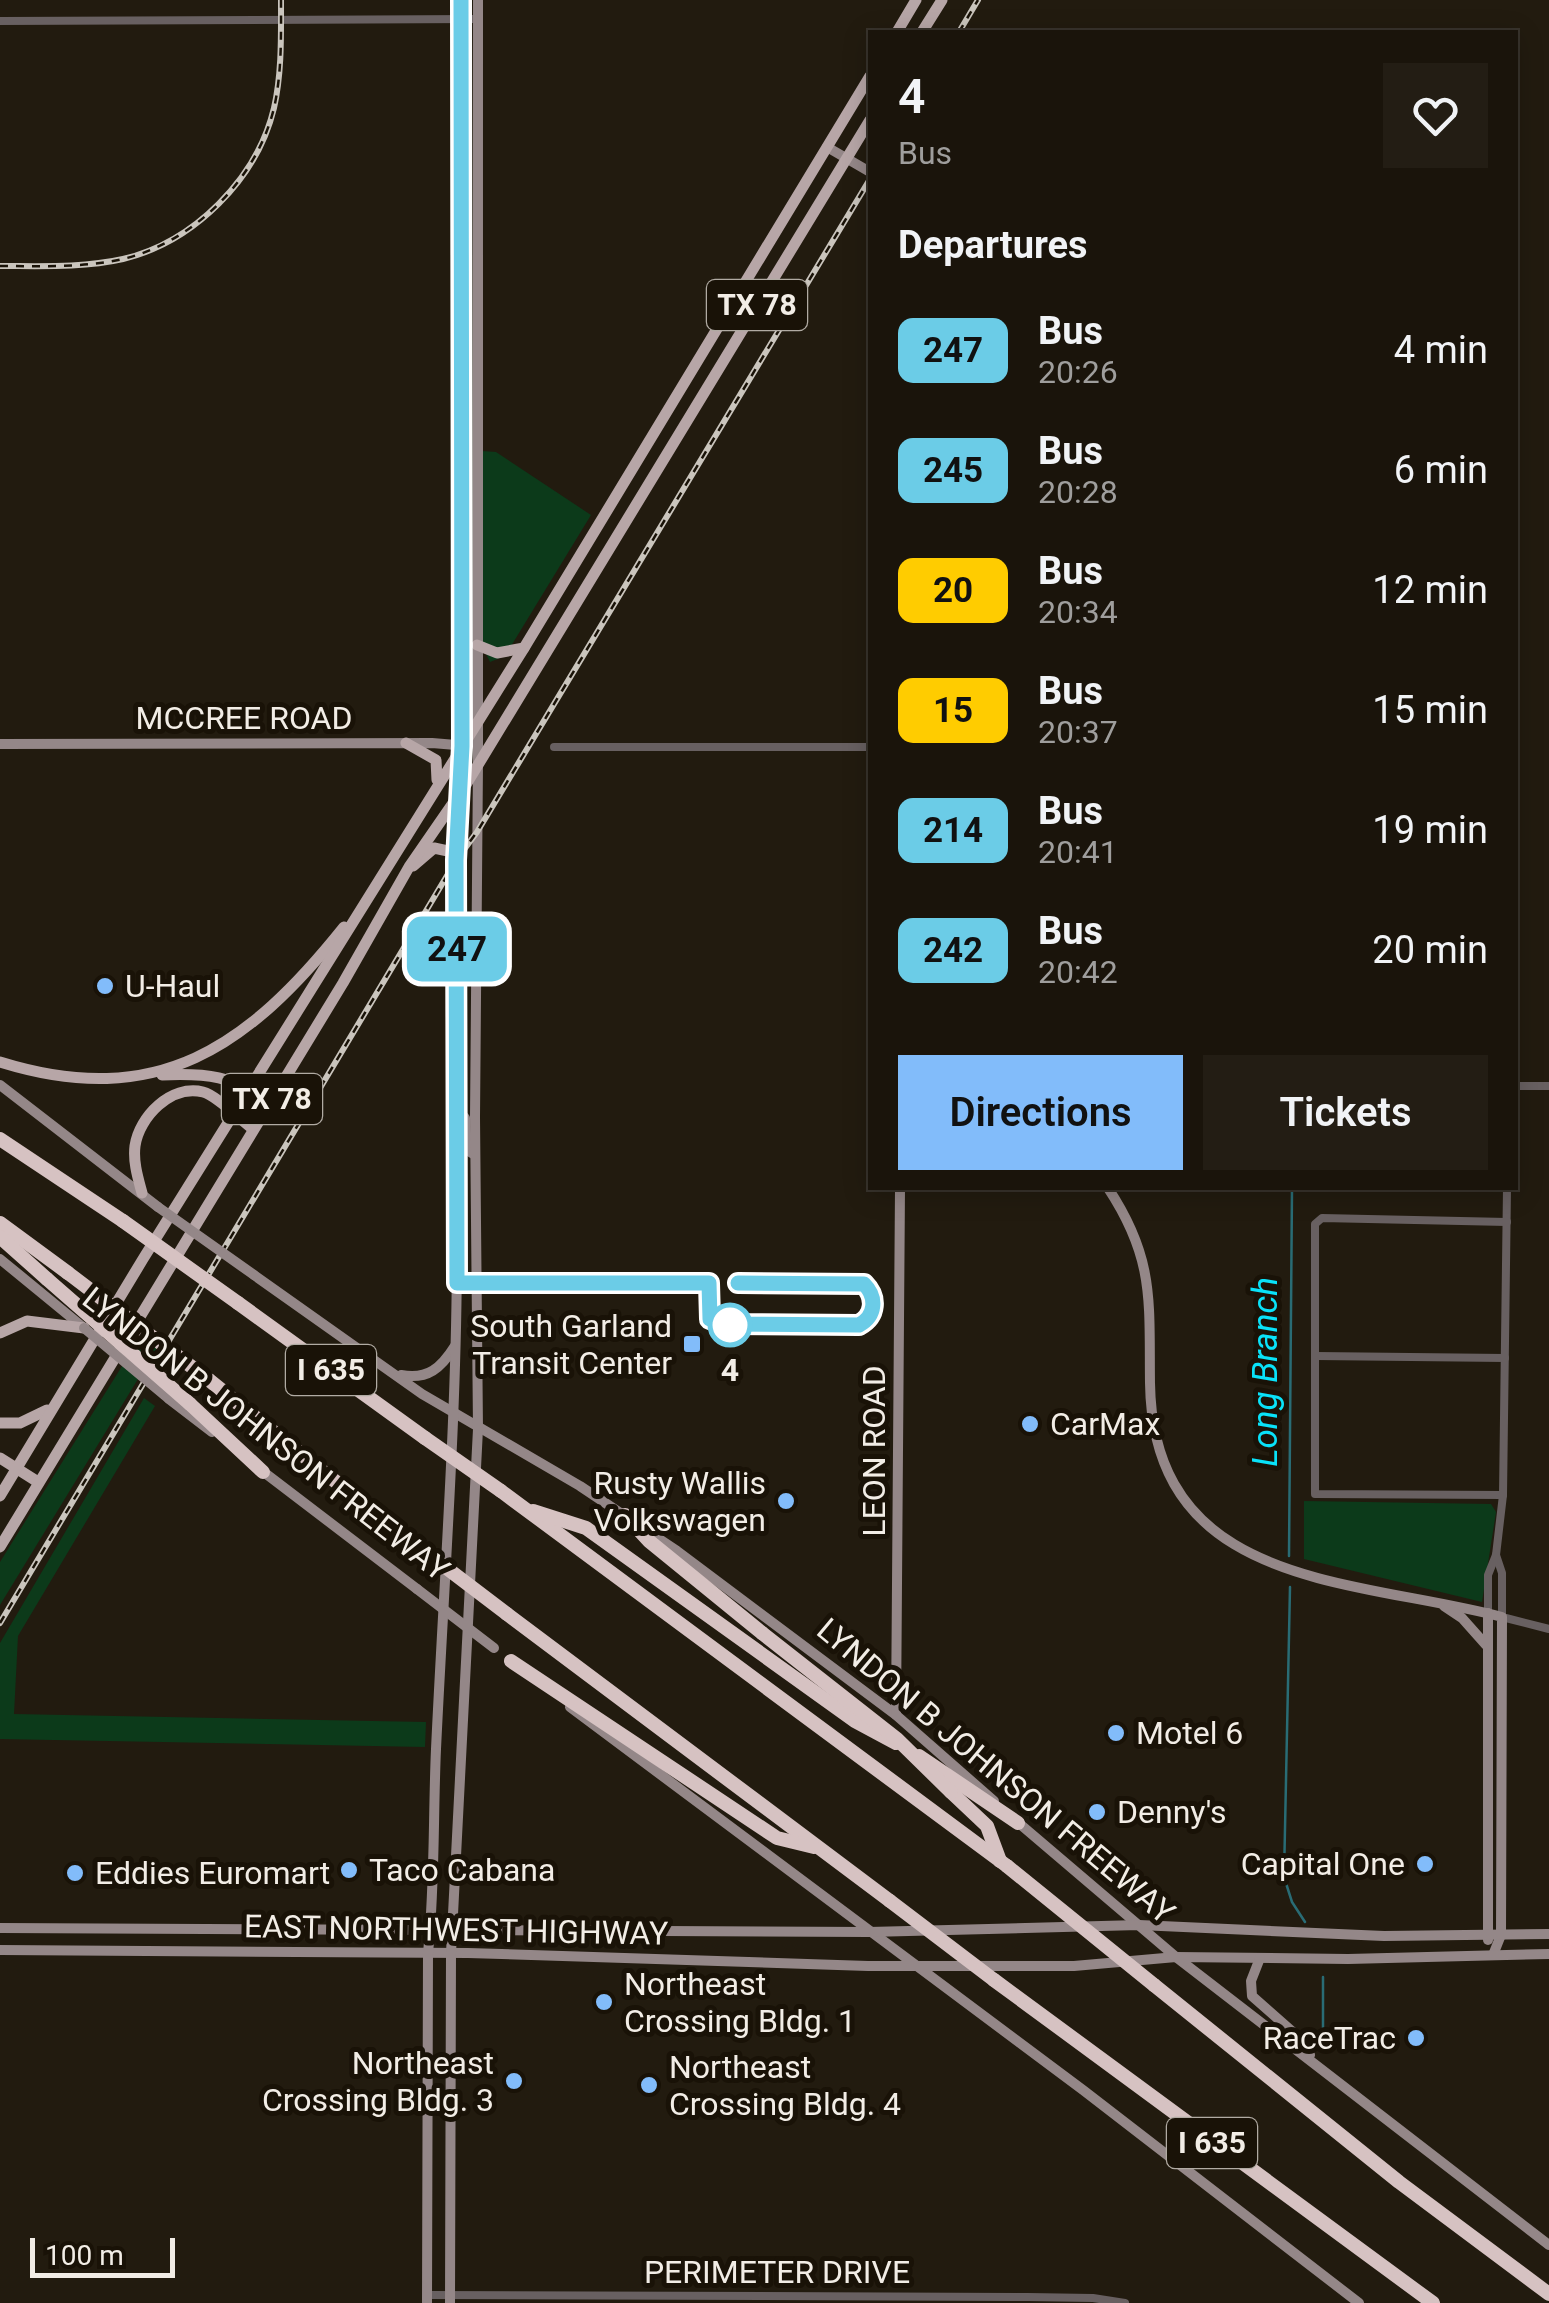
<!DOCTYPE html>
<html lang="en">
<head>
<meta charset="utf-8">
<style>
	body { margin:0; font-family:Roboto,sans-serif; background:#231d14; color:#f1f3f6; height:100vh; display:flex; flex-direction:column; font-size:38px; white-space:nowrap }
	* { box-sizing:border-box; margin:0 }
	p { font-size:32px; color:#9f9e9d }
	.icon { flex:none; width:55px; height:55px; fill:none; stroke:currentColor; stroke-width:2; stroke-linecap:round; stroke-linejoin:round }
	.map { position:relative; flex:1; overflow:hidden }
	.drawer { position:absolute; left:868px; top:30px; width:650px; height:1160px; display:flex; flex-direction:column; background:#1a140b; border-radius:0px; box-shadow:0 5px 25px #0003,0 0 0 2px #38332c }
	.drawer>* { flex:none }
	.badge { padding:0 20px; border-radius:15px; font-size:35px; line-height:65px }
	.scale { position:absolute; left:30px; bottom:25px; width:145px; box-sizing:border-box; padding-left:10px; border:5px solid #f2ede6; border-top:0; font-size:28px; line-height:35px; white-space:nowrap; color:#f2ede6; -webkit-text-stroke:8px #191207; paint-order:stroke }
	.map>.badge { position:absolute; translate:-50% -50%; box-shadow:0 0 0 5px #fff }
	h2 { padding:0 30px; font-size:38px; line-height:90px }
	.round { display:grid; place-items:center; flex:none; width:105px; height:105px; border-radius:0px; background:#231d14 }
	.summary { display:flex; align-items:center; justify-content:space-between; height:170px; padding:0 30px }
	h1 { font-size:48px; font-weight:600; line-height:75px }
	.cta { display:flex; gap:20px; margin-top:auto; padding:20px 30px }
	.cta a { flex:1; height:115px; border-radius:0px; background:#82bcfa; color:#111; font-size:40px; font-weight:600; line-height:115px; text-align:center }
	.cta a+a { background:#231d14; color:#f1f3f6 }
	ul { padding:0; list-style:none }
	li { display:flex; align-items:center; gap:30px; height:120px; padding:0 30px }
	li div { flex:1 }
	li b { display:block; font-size:38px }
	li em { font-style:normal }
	li .badge { min-width:110px; font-weight:700; text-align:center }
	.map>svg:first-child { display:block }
	.green { fill:#0c3a1a }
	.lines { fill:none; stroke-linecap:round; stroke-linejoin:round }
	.stream { stroke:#296c75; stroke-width:2.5 }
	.street { stroke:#686061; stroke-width:8 }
	.secondary { stroke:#948788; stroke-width:10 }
	.primary { stroke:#b7a6a7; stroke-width:11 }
	.highway { stroke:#d6c2c2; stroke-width:14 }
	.rail-casing { stroke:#cac5bd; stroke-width:6 }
	.rail { stroke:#191207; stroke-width:2.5; stroke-dasharray:8; stroke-linecap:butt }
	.secondary-bridge { stroke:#948788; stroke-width:10 }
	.highway-bridge { stroke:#d6c2c2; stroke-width:14 }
	.line-casing { stroke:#fff; stroke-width:22 }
	.line { stroke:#6bcce7; stroke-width:15 }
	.poi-dot { fill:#82bcfa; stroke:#191207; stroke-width:4 }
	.stop-dot { fill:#fff; stroke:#6bcce7; stroke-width:5 }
	.labels { text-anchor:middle; stroke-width:10; stroke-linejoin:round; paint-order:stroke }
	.shield { fill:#191207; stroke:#b1aba3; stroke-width:2.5 }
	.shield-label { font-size:30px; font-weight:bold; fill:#f2ede6 }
	.street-label { font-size:32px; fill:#f2ede6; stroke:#191207 }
	.poi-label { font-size:32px; fill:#f2ede6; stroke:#191207; text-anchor:start }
	.stop-label { font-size:32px; font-weight:bold; fill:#f2ede6; stroke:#191207 }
	.water-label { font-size:35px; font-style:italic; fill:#09e2f9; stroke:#191207 }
</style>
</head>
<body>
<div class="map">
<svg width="1549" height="2303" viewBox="0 0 1549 2303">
	<rect width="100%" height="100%" fill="#221b0f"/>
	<g class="green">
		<polygon points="482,451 496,452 591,515 505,656 490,662 482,646"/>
		<polygon points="147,1326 163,1338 0,1605 0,1562"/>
		<polygon points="144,1398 155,1406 18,1636 14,1714 426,1722 425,1747 0,1739 0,1643"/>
		<polygon points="1304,1501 1491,1504 1496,1512 1482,1602 1304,1559"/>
	</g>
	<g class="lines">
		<g class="stream">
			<polyline points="1289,1556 1292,1188"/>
			<polyline points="1290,1587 1284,1877 1292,1902 1305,1922"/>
			<polyline points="1323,1977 1323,2046"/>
		</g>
		<g class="street">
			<polyline points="0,21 478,19"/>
			<polyline points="554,747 870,747"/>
			<polyline points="1515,1086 1549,1086"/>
			<polyline points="1316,1356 1505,1358"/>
			<polyline points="1503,1495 1315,1494 1315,1224 1322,1218 1507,1222"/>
			<polyline points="1496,1555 1502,1573 1502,1617 1549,1629"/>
			<polyline points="1488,1613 1488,1575 1496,1555 1503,1495 1507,1188"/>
			<polyline points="428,2295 1028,2297 1093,2298 1125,2303"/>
		</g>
		<g class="secondary">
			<polyline points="827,147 870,172"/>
			<polyline points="0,744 432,743 468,746"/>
			<polyline points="0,1085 158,1207"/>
			<polyline points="457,1108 465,1118 467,1150 475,1155"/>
			<path d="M1108 1188C1155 1259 1149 1301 1150 1383 1153 1590 1355 1578 1502 1617L1501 1935 1493 1955"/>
			<polyline points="0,1259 84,1328"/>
			<polyline points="254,1275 422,1394 580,1486 677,1551 896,1715 994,1801"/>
			<path d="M401 1375C428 1380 441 1368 455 1346"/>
			<polyline points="169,1399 212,1432"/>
			<polyline points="261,1470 417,1589"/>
			<polyline points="1444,1606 1462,1618 1486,1645"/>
			<polyline points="1488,1613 1488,1940"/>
			<polyline points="570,1707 1083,2090 1359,2303"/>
			<polyline points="896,1715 900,1188"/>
			<polyline points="1014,1819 1176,1957 1549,2245"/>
			<polyline points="0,1928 869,1932 1139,1925 1384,1936 1549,1934"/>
			<polyline points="0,1950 468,1953 868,1966 1074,1966 1176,1957 1348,1959 1549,1954"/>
			<polyline points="1260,1958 1251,1981 1252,1996 1303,2041 1310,2055"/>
			<path d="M427 2303 428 1953C435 1885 433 1817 436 1749 444 1581 457 1413 457 1244 456 1078 450 911 462 746L461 0"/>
			<polyline points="450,2303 451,1953 478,1429 475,1117 478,763 478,0"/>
		</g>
		<g class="primary">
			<polyline points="897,32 916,0"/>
			<polyline points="922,32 942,0"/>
			<polyline points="477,645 497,653 524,648"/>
			<polyline points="406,743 436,760 437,780"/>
			<polyline points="413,866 434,848 448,851 457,859"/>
			<path d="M0 1062C158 1111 248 1047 344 927"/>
			<path d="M162 1075C208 1073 231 1076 271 1101"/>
			<path d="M142 1193C138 1178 133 1162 135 1146 139 1117 171 1084 203 1092 216 1095 241 1120 253 1129"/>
			<polyline points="0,1333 27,1321 84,1328"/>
			<polyline points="0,1423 20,1423 47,1410"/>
			<polyline points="0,1458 38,1482"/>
			<polyline points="0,1496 143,1259 524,648 870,76"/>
			<polyline points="0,1547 343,983 409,867 467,783 870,120"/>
		</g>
		<g class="highway">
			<polyline points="0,1139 123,1221"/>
			<polyline points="0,1223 68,1273"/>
			<polyline points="0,1237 47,1279"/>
			<polyline points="238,1303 425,1438"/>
			<polyline points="209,1380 386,1522"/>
			<polyline points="190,1404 263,1472"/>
			<polyline points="501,1491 1007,1866"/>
			<polyline points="533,1511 586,1528 855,1721 896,1743"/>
			<polyline points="625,1515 649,1541 762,1633"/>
			<polyline points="507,1614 890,1901"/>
			<polyline points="511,1661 777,1838 814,1847"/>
			<polyline points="919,1756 1018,1823"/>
			<polyline points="951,1792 987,1826 1000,1861"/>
			<polyline points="994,1980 1433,2303"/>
			<polyline points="1154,1985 1399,2182 1549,2294"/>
		</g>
		<defs>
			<g id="rail">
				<polyline points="959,32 978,0"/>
				<path d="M0 266C41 266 83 268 123 259 194 242 257 179 274 108 282 73 281 35 281 0"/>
				<polyline points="0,1623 457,859 477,832 870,179"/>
			</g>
		</defs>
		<use href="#rail" class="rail-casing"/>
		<use href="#rail" class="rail"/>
		<g class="secondary-bridge">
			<polyline points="158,1207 254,1275"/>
			<polyline points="84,1328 169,1399"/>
			<polyline points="417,1589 494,1648"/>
		</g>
		<g class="highway-bridge">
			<polyline points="123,1221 238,1303"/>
			<polyline points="68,1273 209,1380"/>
			<polyline points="47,1279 190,1404"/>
			<polyline points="425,1438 501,1491"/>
			<polyline points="386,1522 507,1614"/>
			<polyline points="762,1633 897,1739 951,1792"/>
			<polyline points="1007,1866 1154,1985"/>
			<polyline points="890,1901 994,1980"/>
		</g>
	</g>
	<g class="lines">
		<defs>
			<path id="line" d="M461 0 462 746 456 860 457 1283H709L710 1319 723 1324 859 1325C876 1316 877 1297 864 1284L738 1283"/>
		</defs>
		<use href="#line" class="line-casing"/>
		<use href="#line" class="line"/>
	</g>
	<g class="poi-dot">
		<circle cx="105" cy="986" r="10"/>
		<rect x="682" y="1334" width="20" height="20" rx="5"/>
		<circle cx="1030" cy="1424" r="10"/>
		<circle cx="786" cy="1501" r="10"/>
		<circle cx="1116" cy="1733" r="10"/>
		<circle cx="1097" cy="1812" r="10"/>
		<circle cx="1425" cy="1864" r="10"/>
		<circle cx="349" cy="1870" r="10"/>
		<circle cx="75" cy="1873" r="10"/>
		<circle cx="604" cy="2002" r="10"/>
		<circle cx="1416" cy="2038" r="10"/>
		<circle cx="514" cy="2081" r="10"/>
		<circle cx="649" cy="2085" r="10"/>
	</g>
	<circle class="stop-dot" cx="730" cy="1325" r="20"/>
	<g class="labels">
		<g class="shield">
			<rect x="707" y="280" width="100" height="50" rx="8"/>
			<rect x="222" y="1074" width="100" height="50" rx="8"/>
			<rect x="286" y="1345" width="90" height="50" rx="8"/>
			<rect x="1167" y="2118" width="90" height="50" rx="8"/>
		</g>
		<g class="shield-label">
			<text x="757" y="315">TX 78</text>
			<text x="272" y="1109">TX 78</text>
			<text x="331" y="1380">I 635</text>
			<text x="1212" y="2153">I 635</text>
		</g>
		<g class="street-label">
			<text x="244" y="729">MCCREE ROAD</text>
			<text transform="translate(266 1434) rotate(38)" y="11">LYNDON B JOHNSON FREEWAY</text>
			<text transform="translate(874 1451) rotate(-90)" y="11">LEON ROAD</text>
			<text transform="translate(996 1771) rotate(40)" y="11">LYNDON B JOHNSON FREEWAY</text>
			<text transform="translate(456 1930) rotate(1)" y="11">EAST NORTHWEST HIGHWAY</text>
			<text x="777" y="2283">PERIMETER DRIVE</text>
		</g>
		<g class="poi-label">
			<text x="125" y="997">U-Haul</text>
			<text x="672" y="1337" text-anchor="end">South Garland<tspan x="672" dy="37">Transit Center</tspan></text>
			<text x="1050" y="1435">CarMax</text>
			<text x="766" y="1494" text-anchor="end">Rusty Wallis<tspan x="766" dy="37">Volkswagen</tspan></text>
			<text x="1136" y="1744">Motel 6</text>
			<text x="1117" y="1823">Denny's</text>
			<text x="1405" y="1875" text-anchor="end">Capital One</text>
			<text x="369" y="1881">Taco Cabana</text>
			<text x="95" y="1884">Eddies Euromart</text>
			<text x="624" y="1995">Northeast<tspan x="624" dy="37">Crossing Bldg. 1</tspan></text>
			<text x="1396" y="2049" text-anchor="end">RaceTrac</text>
			<text x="494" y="2074" text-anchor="end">Northeast<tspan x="494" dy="37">Crossing Bldg. 3</tspan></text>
			<text x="669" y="2078">Northeast<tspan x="669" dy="37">Crossing Bldg. 4</tspan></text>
		</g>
		<g class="stop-label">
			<text x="730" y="1381">4</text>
		</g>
		<g class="water-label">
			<text transform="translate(1265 1372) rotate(-90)" y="12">Long Branch</text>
		</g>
	</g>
</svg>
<div class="scale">100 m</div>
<b class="badge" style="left:457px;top:949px;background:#6bcce7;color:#111">247</b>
<section class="drawer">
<div class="summary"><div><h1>4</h1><p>Bus</p></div><a class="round"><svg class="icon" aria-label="heart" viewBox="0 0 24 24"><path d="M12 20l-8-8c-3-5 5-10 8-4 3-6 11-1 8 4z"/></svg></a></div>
<h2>Departures</h2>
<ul>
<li><span class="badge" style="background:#6bcce7;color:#111">247</span><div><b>Bus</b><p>20:26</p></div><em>4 min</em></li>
<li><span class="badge" style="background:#6bcce7;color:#111">245</span><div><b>Bus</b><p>20:28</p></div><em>6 min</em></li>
<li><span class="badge" style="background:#fc0;color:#111">20</span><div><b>Bus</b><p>20:34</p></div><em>12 min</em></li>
<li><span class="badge" style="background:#fc0;color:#111">15</span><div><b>Bus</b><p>20:37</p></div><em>15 min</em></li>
<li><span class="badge" style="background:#6bcce7;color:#111">214</span><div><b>Bus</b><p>20:41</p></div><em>19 min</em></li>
<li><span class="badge" style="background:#6bcce7;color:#111">242</span><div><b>Bus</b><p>20:42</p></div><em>20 min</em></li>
</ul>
<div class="cta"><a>Directions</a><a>Tickets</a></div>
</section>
</div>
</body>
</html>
